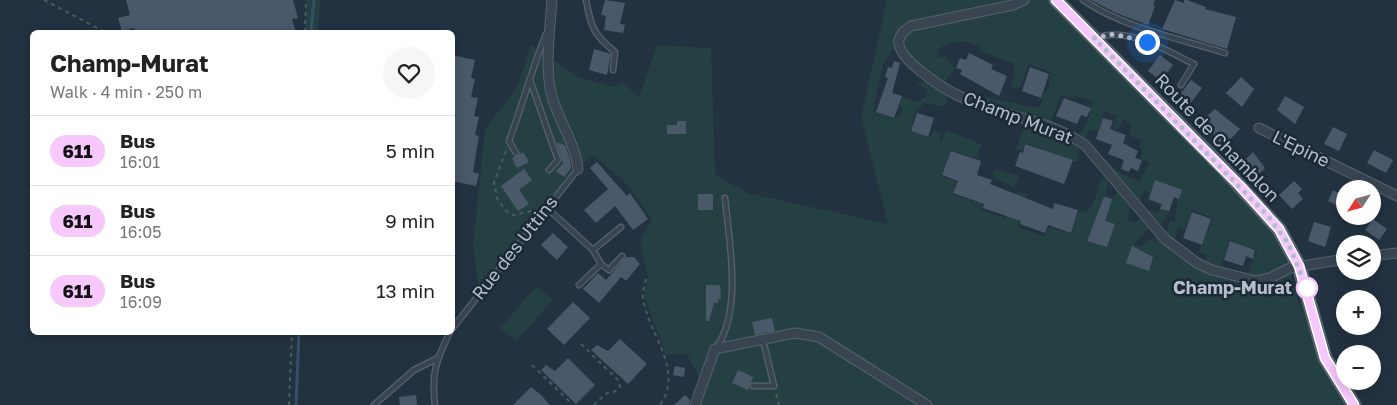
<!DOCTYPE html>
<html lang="en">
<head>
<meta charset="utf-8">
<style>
	body { margin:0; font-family:"Golos Text",sans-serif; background:#f6f6f6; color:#222; height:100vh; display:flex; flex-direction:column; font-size:19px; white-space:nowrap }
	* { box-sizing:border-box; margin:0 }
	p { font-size:16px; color:#767676 }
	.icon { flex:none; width:28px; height:28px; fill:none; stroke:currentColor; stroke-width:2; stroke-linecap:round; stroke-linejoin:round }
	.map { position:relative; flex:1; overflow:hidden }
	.drawer { position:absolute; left:30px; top:30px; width:425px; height:305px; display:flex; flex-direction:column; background:#fff; border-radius:8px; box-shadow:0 2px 12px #0003 }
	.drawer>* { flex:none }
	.badge { padding:0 10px; border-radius:16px; font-size:18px; line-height:32px }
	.needle { width:32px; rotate:234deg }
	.controls { position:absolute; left:1336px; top:180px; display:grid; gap:10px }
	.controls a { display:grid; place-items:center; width:45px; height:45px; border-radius:50%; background:#fff; box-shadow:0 2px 12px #0003; font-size:25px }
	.you { position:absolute; width:25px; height:25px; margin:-12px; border:4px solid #fff; border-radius:50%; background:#1a73e8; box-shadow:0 0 0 8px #1a73e833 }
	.map>.badge { position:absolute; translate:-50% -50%; box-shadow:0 0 0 2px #fff }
	.round { display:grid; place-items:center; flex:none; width:52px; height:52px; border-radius:26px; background:#f6f6f6 }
	.summary { display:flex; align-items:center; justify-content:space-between; height:85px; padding:0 20px }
	h1 { font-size:24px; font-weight:700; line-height:38px }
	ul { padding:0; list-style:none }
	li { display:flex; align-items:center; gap:15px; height:70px; padding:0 20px; border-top:1px solid #e0e0e0 }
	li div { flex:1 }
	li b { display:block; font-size:19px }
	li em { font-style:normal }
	li .badge { min-width:55px; font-weight:700; text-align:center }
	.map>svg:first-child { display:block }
	.green { fill:#254042; fill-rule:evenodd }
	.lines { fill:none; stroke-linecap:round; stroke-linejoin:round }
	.stream { stroke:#364f69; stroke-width:3 }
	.building { fill:#49596a }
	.lane-casing { stroke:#56626e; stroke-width:7 }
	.street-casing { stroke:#56626e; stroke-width:11 }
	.secondary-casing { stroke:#56626e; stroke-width:15 }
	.path { stroke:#445d5f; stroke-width:2; stroke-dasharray:4 4; stroke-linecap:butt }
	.lane { stroke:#384450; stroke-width:4.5 }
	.street { stroke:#384450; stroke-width:9 }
	.secondary { stroke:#455364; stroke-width:12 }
	.line-casing { stroke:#fff; stroke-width:11 }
	.line { stroke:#f6c8fb; stroke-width:8 }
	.walk { stroke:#b4bfcb; stroke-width:5; stroke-dasharray:0 9 }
	.stop-dot { fill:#fff; stroke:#f6c8fb; stroke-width:2.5 }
	.labels { text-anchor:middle; stroke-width:5; stroke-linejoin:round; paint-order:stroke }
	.street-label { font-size:18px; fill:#b4bfcb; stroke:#1c2936 }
	.stop-label { font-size:18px; font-weight:bold; fill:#b4bfcb; stroke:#1c2936; text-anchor:end }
</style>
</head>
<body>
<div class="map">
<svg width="1397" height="405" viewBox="0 0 1397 405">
	<rect width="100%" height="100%" fill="#233241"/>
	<g class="green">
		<polygon points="306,0 320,0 318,32 305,32"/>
		<path d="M887 0H1056L1268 216 1299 266 1290 268C1298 319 1329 361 1354 405H696L704 387 687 354 666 355 644 296 648 278 640 241 652 219 624 181 592 155 575 170 479 289 473 246 485 130 518 85 531 45 579 77 612 87 622 82 639 97 657 45 711 48 715 174 747 193 888 224 861 117ZM963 41 979 46 981 51 1014 64 1012 86 1019 89 1029 64 1051 72 1049 87 1041 98 1043 100 1039 108 985 97 982 105 1049 126 1061 95 1074 99 1075 96 1093 101 1086 124 1079 135 1085 139 1090 130 1098 132 1105 111 1117 116 1112 128 1118 130 1123 120 1131 123 1130 136 1142 140 1139 148 1142 150 1141 159 1149 163 1139 182 1117 171 1105 158 1102 165 1109 174C1106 176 1102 179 1100 182 1094 194 1097 213 1079 212L1071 234 1049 227 1044 236 1020 228 1019 224 1028 194 1017 191 1006 218 981 210 983 204 952 194 956 181 941 177 951 150 978 159 980 156 977 155 981 144 946 130 941 142 939 140 942 133 934 130 930 138 910 131 916 112 924 103 940 106 946 105 947 96 927 81 919 83 917 85 928 89 925 98 918 102 902 97 899 106 903 108 900 116 894 119 873 111 883 64 898 42 930 78 942 86 955 68 946 56 940 58 937 52C942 43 954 43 963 41ZM1109 174 1123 189 1111 198 1106 195ZM1145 189 1149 192 1147 200 1160 205 1158 213 1146 209 1142 211V218L1134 223 1128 221 1131 199 1135 203 1140 200ZM1174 198 1178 199 1174 222 1170 221 1165 238 1161 235 1148 240 1140 247 1134 245 1137 240 1153 225 1157 229 1169 212ZM1192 210 1213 218 1199 252 1208 256 1206 261 1198 257 1197 263 1173 246 1178 228 1185 229ZM1230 240 1257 250 1246 280 1219 272Z"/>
		<path d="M1024 127C1044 129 1064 136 1080 149L1077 162 1025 143 1022 151 1016 149Z"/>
		<polygon points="995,169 1019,176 1015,188 993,178"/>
		<polygon points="537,286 553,300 516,341 500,328"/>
	</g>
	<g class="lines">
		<g class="stream">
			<polyline points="311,32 314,0"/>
			<polyline points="296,405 299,332"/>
		</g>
	</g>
	<g class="building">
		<polygon points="126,0 293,0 298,18 292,19 296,32 135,32 134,28 122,31 118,18 130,15"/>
		<polygon points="605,0 625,3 620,24 625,25 623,33 604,30 606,16 601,15"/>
		<polygon points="1091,0 1155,0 1153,5 1155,6 1148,25 1116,13"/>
		<polygon points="1175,0 1184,3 1184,0 1187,0 1206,7 1205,9 1236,17 1227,49 1162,29"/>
		<polygon points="594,49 611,54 607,75 589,70"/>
		<polygon points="969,53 993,65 991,69 1007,76 999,96 960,74 962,70 956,68 960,58 966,60"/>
		<polygon points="452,55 475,60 471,78 475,79 471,97 478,98 474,116 479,117 475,135 479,136 473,172 479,174 476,186 452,181"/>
		<polygon points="1160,55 1173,65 1161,81 1148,71"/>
		<polygon points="894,61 900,63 892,93 902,96 894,118 876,112 888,78 885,77 888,67 892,68"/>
		<polygon points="1030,67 1049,74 1041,98 1022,91"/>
		<polygon points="1241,77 1254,89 1242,107 1226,93"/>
		<polygon points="1191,80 1202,88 1190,104 1179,96"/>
		<polygon points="1285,96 1304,107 1295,124 1277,110"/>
		<polygon points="1064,98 1091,108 1087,117 1081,115 1077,124 1056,116"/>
		<polygon points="1215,109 1240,129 1223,147 1206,126 1210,121 1206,117"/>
		<polygon points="917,113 934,118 928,137 911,131"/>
		<polygon points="1103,118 1113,121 1110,129 1126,135 1123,143 1138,151 1135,158 1142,160 1138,171 1131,168 1129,172 1121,169 1124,160 1108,154 1112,145 1096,139"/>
		<polygon points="677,121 686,121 686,134 667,134 667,125 677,125"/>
		<polygon points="1333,127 1347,134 1339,151 1324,144"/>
		<polygon points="556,142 565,145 570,160 571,168 564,177 556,171 563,163"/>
		<polygon points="1025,144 1073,160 1064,184 1015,166 1020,152 1023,153"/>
		<polygon points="1374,150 1393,160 1386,173 1367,163"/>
		<polygon points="951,151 981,161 977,175 992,180 990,184 1053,209 1054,203 1078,210 1071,233 1048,225 1045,233 1020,224 1021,221 983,208 984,204 953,193 958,181 942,175"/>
		<polygon points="523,152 529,162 517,168 512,158"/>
		<polygon points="1253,152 1265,168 1255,178 1241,164"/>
		<polygon points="597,162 627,196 630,193 648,219 633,230 615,206 596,223 584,210 608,189 590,168"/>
		<polygon points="524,169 532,180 519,190 529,204 518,211 501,186"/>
		<polygon points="1155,180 1182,190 1179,199 1174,197 1169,211 1160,209 1162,204 1149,199"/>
		<polygon points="1294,181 1302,189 1298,193 1303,199 1292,209 1279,195"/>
		<polygon points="1333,190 1345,196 1343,209 1328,201"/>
		<rect x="698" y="194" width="15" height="16"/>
		<polygon points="1104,197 1112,199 1105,221 1115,224 1107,247 1087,241"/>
		<polygon points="1192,212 1211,219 1202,245 1183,238"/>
		<polygon points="1373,219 1387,229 1379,240 1365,230"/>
		<polygon points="1314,222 1331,227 1325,247 1308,241"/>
		<polygon points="553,233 568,247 557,260 541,245"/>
		<polygon points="1230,241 1255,250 1253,259 1246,256 1243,266 1224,260"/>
		<polygon points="1132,246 1153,257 1149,271 1126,263"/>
		<polygon points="626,257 634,257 640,264 626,281 621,277 599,303 583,289 598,273 606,280"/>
		<polygon points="706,285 720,285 721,299 718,299 718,303 714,303 709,321 706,321"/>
		<polygon points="573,302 590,318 564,345 547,329"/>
		<polygon points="772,318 775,331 755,335 752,322"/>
		<polygon points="620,339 647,364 628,384 591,350 597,345 608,351"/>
		<polygon points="568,358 595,385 576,404 541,370 546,365 555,371"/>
		<polygon points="675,366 685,368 684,377 673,375"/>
		<polygon points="738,370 753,377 748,390 732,383"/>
		<polygon points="531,387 540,394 550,405 513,405"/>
		<polygon points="416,395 417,405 400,405 399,397"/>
		<polygon points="685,395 690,400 689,405 674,405"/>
	</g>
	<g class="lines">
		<defs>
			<g id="lane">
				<path d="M586 0C591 27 593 34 615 52L613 70"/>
				<path d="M1083 0C1124 28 1178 38 1225 53"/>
				<path d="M1095 38C1128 26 1165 50 1194 64L1181 85"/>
				<polyline points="530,80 558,160 549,170"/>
				<path d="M516 153 509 141C522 106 532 69 546 34"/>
				<polyline points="547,208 593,250 601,264 579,285"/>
				<polyline points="593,250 621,227"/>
				<polyline points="601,264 609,270 622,256"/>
				<polyline points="452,329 578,169"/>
				<path d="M716 348C743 310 729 242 725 198"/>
				<polyline points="753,386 774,386 763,340"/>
				<polyline points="374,405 414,370 436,359"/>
				<path d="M435 405C431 374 436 360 450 332"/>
			</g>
			<g id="street">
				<path d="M552 0C550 28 545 65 551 93 557 119 575 141 578 169"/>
				<path d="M1024 0 1013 5 911 26C905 30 901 33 899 40 895 58 943 88 957 95 986 109 1018 116 1048 126 1062 131 1073 137 1085 145L1165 239 1197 263 1212 270 1256 281 1270 278 1290 268 1345 259"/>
				<polyline points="1259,128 1397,196"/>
				<polyline points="1372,256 1397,253"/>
				<polyline points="695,405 715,349 795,333 819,337 927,405"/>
			</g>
			<polyline id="secondary" points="1056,0 1223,168 1279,229 1299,266 1325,358 1354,405"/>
		</defs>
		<use href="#lane" class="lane-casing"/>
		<use href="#street" class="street-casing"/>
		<use href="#secondary" class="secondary-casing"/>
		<g class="path">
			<polyline points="44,0 105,32"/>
			<polyline points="305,32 306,0"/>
			<polyline points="506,151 494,183 497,198 505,210 513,215 537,210"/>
			<path d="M646 279C645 285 642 293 643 298 648 334 685 370 660 405"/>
			<polyline points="581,344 619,381 620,387 614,392 607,393 594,405"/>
			<polyline points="532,365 570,402"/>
			<polyline points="776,394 779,405"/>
			<polyline points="289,405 292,332"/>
		</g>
		<use href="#lane" class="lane"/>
		<use href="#street" class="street"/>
		<use href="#secondary" class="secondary"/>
	</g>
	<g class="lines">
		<defs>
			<polyline id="line" points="1056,0 1240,186 1279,229 1299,266 1325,358 1354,405"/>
		</defs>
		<use href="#line" class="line-casing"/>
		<use href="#line" class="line"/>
		<polyline class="walk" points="1147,42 1114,34 1094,38 1268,216 1288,243 1307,288"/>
	</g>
	<circle class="stop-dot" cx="1307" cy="288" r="10"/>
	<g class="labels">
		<g class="street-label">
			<text transform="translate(1018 118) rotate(21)" y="6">Champ Murat</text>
			<text transform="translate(1217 138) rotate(46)" y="6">Route de Chamblon</text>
			<text transform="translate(1301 149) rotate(26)" y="6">L'Epine</text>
			<text transform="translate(515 248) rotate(-52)" y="6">Rue des Uttins</text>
		</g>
		<g class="stop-label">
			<text x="1292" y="294">Champ-Murat</text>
		</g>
	</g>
</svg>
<div class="controls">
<a><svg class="needle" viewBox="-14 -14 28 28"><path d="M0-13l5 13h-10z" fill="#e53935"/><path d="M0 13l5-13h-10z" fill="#767676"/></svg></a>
<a><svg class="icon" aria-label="layers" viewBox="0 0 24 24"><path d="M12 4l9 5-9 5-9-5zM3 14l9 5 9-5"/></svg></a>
<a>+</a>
<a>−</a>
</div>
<div class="you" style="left:1147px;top:42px"></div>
<section class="drawer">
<div class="summary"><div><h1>Champ-Murat</h1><p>Walk · 4 min · 250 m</p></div><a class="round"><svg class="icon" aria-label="heart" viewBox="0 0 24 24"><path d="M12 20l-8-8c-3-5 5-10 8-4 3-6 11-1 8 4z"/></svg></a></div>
<ul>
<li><span class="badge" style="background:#f6c8fb;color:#111">611</span><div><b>Bus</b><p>16:01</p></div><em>5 min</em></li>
<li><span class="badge" style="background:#f6c8fb;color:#111">611</span><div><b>Bus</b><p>16:05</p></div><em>9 min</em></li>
<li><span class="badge" style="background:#f6c8fb;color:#111">611</span><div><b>Bus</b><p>16:09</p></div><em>13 min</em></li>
</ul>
</section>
</div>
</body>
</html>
